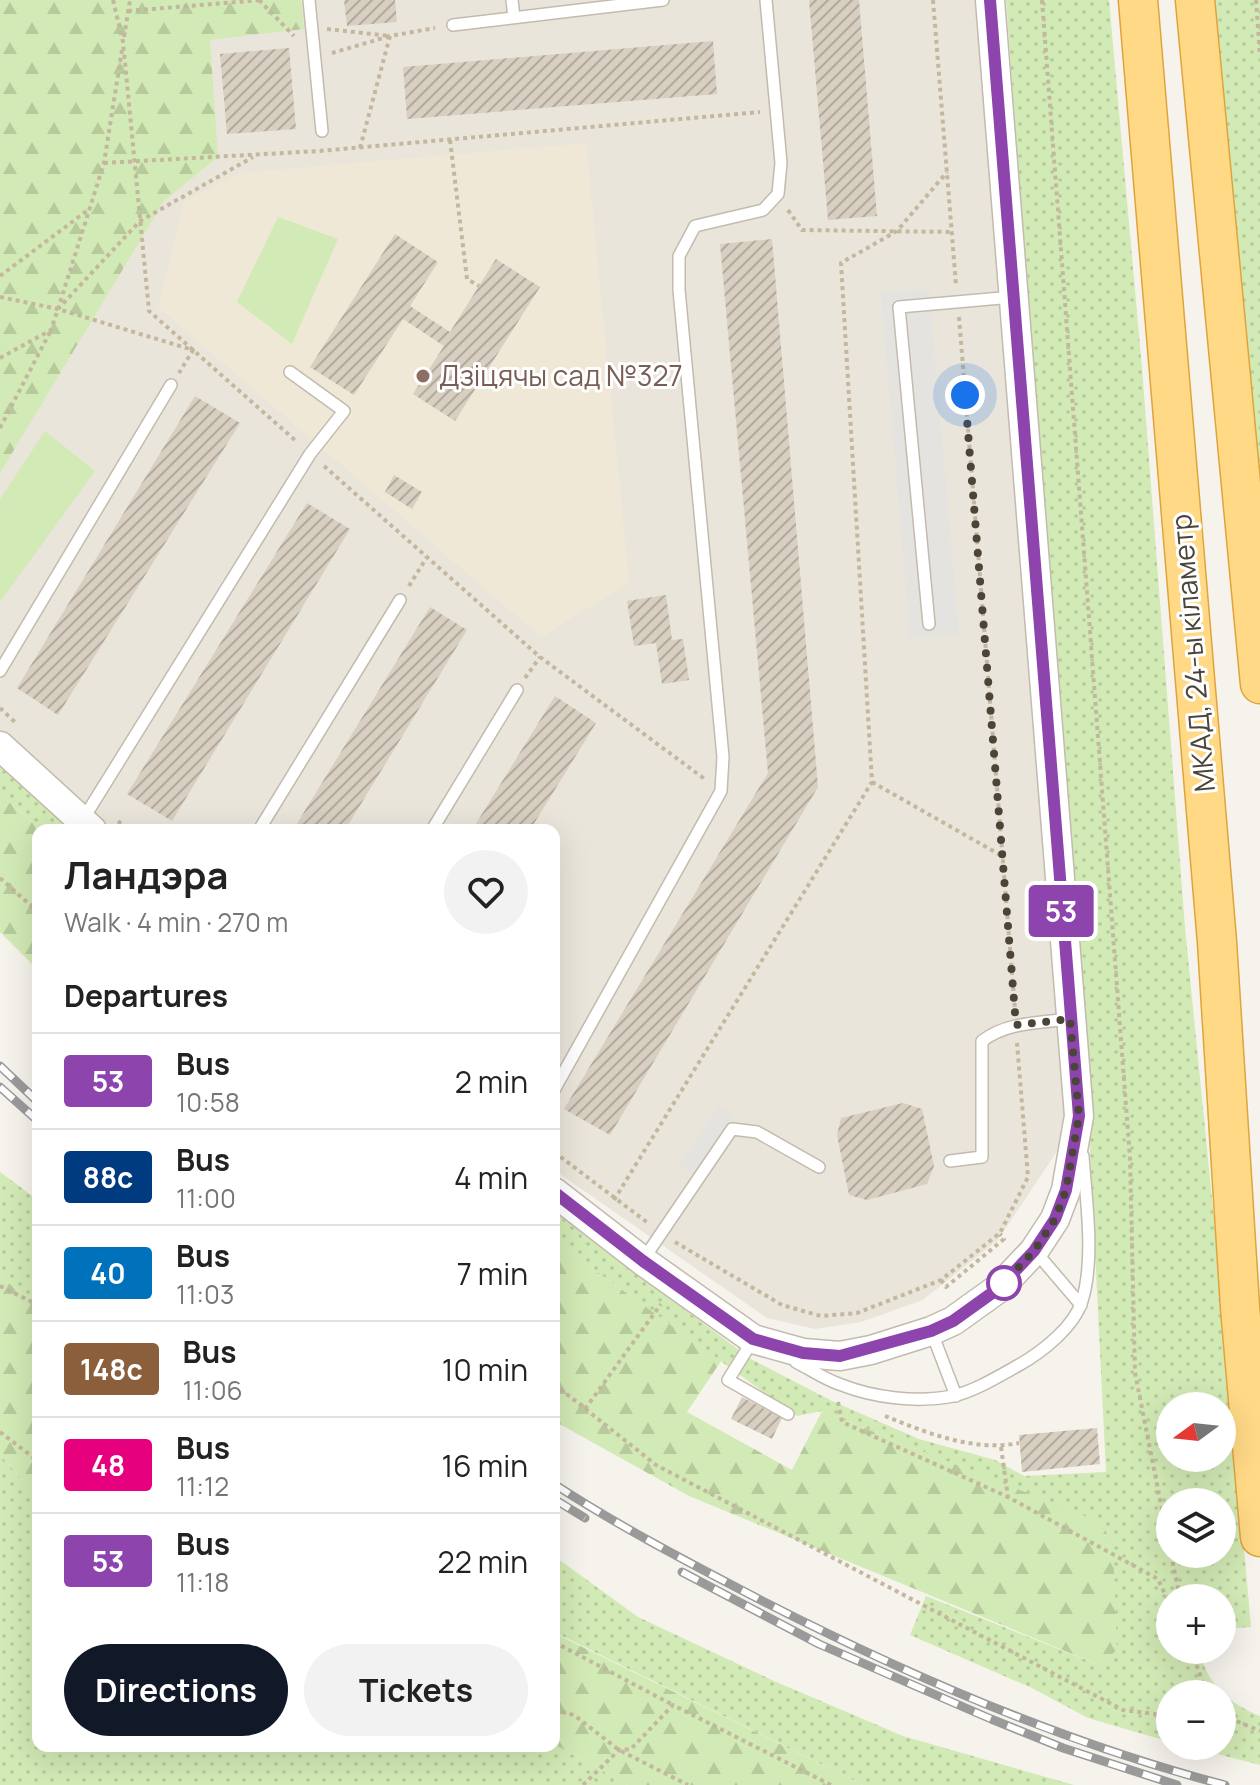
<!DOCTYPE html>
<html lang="en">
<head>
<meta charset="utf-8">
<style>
	body { margin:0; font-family:Manrope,sans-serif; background:#f2f2f2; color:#222; height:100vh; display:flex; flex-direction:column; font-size:30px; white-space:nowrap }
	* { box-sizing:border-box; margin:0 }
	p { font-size:26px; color:#767676 }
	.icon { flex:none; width:44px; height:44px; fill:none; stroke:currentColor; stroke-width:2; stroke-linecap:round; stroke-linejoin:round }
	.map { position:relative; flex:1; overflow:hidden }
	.drawer { position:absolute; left:32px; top:824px; width:528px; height:928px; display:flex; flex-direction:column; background:#fff; border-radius:16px; box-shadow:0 8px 32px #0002 }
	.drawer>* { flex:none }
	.badge { padding:0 16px; border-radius:6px; font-size:28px; line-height:52px }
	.needle { width:52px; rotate:255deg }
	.fabs { position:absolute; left:1156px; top:1392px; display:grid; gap:16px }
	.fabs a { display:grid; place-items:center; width:80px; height:80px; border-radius:50%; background:#fff; box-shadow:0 8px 32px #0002; font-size:40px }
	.you { position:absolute; width:40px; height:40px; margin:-20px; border:6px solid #fff; border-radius:50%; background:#1a73e8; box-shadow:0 0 0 12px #1a73e833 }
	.map>.badge { position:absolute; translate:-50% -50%; box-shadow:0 0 0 4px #fff }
	h2 { padding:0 32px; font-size:30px; line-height:72px }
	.round { display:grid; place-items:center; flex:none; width:84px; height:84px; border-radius:42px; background:#f2f2f2 }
	.head { display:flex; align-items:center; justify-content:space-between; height:136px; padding:0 32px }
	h1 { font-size:38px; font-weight:700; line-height:60px }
	.primary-button { display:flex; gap:16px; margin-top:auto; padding:16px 32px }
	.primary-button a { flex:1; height:92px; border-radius:48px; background:#111827; color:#fff; font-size:32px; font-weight:700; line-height:92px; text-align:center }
	.primary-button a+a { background:#f2f2f2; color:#222 }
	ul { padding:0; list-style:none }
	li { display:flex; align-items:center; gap:24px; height:96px; padding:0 32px; border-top:2px solid #e0e0e0 }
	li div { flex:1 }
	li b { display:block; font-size:30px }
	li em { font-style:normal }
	li .badge { min-width:88px; font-weight:700; text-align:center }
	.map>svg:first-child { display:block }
	.residential { fill:#eae5da }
	.education { fill:#efe8d6 }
	.grass { fill:url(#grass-dots); fill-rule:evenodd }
	.forest { fill:url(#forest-firs) }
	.park { fill:#d2eab5 }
	.parking { fill:#e5e3e0 }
	.building { fill:url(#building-hatch) }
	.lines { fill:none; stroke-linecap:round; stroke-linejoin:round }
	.service-casing { stroke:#c2bbae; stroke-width:14 }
	.tertiary-casing { stroke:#c2bbae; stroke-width:31 }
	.trunk-casing { stroke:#e0a43c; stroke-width:41 }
	.path { stroke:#c4b79f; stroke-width:4; stroke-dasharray:4 4; stroke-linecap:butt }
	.service { stroke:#fff; stroke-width:11 }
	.tertiary { stroke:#fff; stroke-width:28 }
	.trunk { stroke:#ffd985; stroke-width:38 }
	.rail-casing { stroke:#9a9a9a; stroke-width:9 }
	.rail { stroke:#fff; stroke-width:6; stroke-dasharray:18; stroke-linecap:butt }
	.line-casing { stroke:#fff; stroke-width:18 }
	.line { stroke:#8e44ad; stroke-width:12 }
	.walk { stroke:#4b4439; stroke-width:8; stroke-dasharray:0 14.4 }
	.education-dot { fill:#8d6e63; stroke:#fff; stroke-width:3 }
	.stop-dot { fill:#fff; stroke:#8e44ad; stroke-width:4 }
	.labels { text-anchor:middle; stroke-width:6; stroke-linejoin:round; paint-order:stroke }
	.education-label { font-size:28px; fill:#785e54; stroke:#fff; text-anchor:start }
	.street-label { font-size:28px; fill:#4b4439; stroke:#fff }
</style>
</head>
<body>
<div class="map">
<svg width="1260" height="1785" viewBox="0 0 1260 1785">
	<defs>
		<pattern id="grass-dots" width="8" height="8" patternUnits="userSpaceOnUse" patternTransform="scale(2)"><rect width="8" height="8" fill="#d2eab5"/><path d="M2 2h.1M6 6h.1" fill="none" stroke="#b6ca9c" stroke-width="1.8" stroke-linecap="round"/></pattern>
		<pattern id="forest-firs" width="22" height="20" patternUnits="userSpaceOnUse" patternTransform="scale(2)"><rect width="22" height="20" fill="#d2eab5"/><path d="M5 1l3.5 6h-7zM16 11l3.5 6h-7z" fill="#b6ca9c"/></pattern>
		<pattern id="building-hatch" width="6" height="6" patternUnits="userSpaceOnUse" patternTransform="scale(2)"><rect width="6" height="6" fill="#d8cfc1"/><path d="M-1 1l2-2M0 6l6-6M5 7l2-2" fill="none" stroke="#b1aa9e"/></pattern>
	</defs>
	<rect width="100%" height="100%" fill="#f6f3ec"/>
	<polygon class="residential" points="0,0 977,0 1071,1130 998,1240 923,1300 861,1322 815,1329 767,1318 554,1170 554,830 112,830 0,730"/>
	<polygon class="education" points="586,143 629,583 541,637 158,307 184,202 240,173"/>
	<g class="grass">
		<path d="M1006 0H1109L1142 368 1185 928 1218 1259 1251 1627 1222 1629V1598H1170V1650H1200C1205 1683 1230 1704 1260 1716V1765L1186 1746H1222V1694H1170V1742L1088 1718 1032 1688 910 1635 926 1596 1099 1665 1102 1524 822 1411 797 1416 554 1241V1212L751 1359 832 1401 919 1439 995 1460 1024 1476 1106 1472 1089 1130ZM1170 1406H1222V1458H1170ZM1170 1502H1222V1554H1170Z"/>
		<polygon points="1211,0 1260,0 1260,487"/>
		<polygon points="0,761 76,830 41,830 0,794"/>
		<polygon points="0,1172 38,1200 38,1304 0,1277"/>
		<polygon points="0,1455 38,1497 38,1746 554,1746 554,1744 628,1785 0,1785"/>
		<polygon points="554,1556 638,1617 774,1681 903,1736 1074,1785 863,1785 554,1632"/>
	</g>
	<g class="forest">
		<polygon points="0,0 301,0 304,29 210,40 218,157 164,201 0,473"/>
		<polygon points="0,794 41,830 38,830 38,970 0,932"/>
		<polygon points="554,1241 721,1361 687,1412 792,1470 822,1411 1102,1523 1113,1547 1117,1650 1099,1665 689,1496 554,1421"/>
		<polygon points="0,1277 38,1304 38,1497 0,1455"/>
		<polygon points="554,1632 562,1637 863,1785 628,1785 554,1744"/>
	</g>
	<g class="park">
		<polygon points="278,217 338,239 292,344 237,302"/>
		<polygon points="45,431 95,471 0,602 0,499"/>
	</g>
	<g class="parking">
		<polygon points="929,289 959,634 910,638 881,293"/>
		<polygon points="719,1107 734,1117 695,1176 679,1165"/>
	</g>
	<g class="building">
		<polygon points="344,0 395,0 397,22 347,26"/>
		<polygon points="809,0 859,0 877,216 828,220"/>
		<polygon points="713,41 717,94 407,119 403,67"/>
		<polygon points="289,48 296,129 227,134 220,54"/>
		<polygon points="395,234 438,262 410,306 450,332 496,259 540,287 455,421 413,394 444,346 403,319 354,395 310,367"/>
		<polygon points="772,239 818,787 610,1135 564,1109 768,773 720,244"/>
		<polygon points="195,396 240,423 58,715 17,688"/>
		<polygon points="394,475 422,492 412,509 385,492"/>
		<polygon points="307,503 350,529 172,821 127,794"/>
		<polygon points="666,595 672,640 683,639 689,680 662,684 656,643 634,646 627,601"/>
		<polygon points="430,607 467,630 345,830 293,830"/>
		<polygon points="555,696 596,723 530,830 472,830"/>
		<polygon points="903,1103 922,1109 934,1166 927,1184 867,1200 849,1195 837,1135 841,1118"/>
		<polygon points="742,1397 782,1418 772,1439 731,1419"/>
		<polygon points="1097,1428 1100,1464 1022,1472 1019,1435"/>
	</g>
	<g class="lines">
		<defs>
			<g id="service">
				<polyline points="309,0 322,131"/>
				<polyline points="512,0 514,17"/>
				<polyline points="453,25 663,0"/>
				<polyline points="929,624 899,307 1013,297"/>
				<polyline points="0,671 171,385"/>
				<polyline points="82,821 310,454 344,411 290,372"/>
				<polyline points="259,830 400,600"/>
				<polyline points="432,830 517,690"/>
				<polyline points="554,1090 721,791 723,757 679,290 679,256 695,226 763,210 778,194 781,163 766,0"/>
				<path d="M950 1161 982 1157V1041C1007 1022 1039 1023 1069 1019"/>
				<polyline points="1035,1251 1081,1305"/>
				<polyline points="643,1260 732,1129 757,1132 819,1167"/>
				<polyline points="932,1333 956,1396"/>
				<polyline points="753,1340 728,1380 788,1414"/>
				<path d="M796 1362C810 1369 824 1379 839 1384 874 1398 917 1403 953 1396 975 1391 999 1376 1019 1365 1042 1352 1074 1327 1082 1301 1095 1259 1086 1200 1083 1156"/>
			</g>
			<g id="tertiary">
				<polyline points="0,746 92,830"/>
				<polyline points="554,1192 643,1261 753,1339 803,1353 840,1356 871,1350 931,1331 953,1321 999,1288 1034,1251 1055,1219 1066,1190 1079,1116 990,0"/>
			</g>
			<g id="trunk">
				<polyline points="1138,0 1217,942 1240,1307 1260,1537"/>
				<polyline points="1195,0 1260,684"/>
			</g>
		</defs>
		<use href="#service" class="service-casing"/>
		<use href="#tertiary" class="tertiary-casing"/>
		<use href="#trunk" class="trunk-casing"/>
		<g class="path">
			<polyline points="113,0 123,42 149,311 296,441"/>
			<polyline points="259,0 294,36"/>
			<polyline points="933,0 956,285"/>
			<polyline points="1042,0 1130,1158 1135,1373 1170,1550"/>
			<polyline points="1256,0 1260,56"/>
			<polyline points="128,11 261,0"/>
			<polyline points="327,29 390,36 332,53"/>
			<polyline points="124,37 130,0"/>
			<polyline points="122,50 104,163 58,309 193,350 179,373"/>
			<polyline points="450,140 467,279 479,286"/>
			<polyline points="360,148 390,36 435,28"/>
			<polyline points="104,163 319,151 760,112"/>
			<polyline points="788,210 802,230 952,232"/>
			<polyline points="0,276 88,210"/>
			<polyline points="0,297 58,309"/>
			<polyline points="959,317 1015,1010"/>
			<polyline points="0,358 51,330 58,309 140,221 253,157"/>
			<polyline points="0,428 50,332"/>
			<polyline points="324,466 540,657 706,780"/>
			<polyline points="409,586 427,557"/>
			<polyline points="525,678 540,657"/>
			<polyline points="0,708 16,723"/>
			<polyline points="872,782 1002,856"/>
			<polyline points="118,821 128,830"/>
			<polyline points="0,878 38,912"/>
			<polyline points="554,1152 648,1223"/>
			<polyline points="614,1200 872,782 841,263 897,231 947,172"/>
			<polyline points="675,1242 782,1305 821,1316 857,1313 941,1280 1000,1233 1028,1177 1017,1043"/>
			<polyline points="941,1280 946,1287 1004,1239 1000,1234"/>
			<polyline points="0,1286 38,1305"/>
			<polyline points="554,1384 656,1465 1123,1710 1170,1716"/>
			<polyline points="838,1402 842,1422 1008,1497"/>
			<polyline points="585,1409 661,1304"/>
			<path d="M885 1416C927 1433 974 1452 1019 1443"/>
			<polyline points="0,1432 38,1461"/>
			<polyline points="1001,1447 1008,1497 1158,1579 1170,1605"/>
			<polyline points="1171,1554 1180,1598"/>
			<polyline points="554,1642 673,1705"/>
			<polyline points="1191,1650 1207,1694"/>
			<polyline points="554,1710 574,1715 619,1750 688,1785"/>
			<polyline points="1222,1715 1260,1731"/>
			<polyline points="583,1785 619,1750 631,1749 673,1705 831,1785"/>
		</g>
		<use href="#service" class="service"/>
		<use href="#tertiary" class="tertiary"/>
		<use href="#trunk" class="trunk"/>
		<defs>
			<g id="rail">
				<polyline points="0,1066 38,1102"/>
				<polyline points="0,1087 38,1121"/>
				<path d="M554 1484C617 1525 682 1559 749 1594 900 1672 1060 1742 1225 1785"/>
				<polyline points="554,1499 585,1518"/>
				<polyline points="682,1572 819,1644 991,1719 1063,1748 1177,1785"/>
			</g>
		</defs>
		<use href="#rail" class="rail-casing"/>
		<use href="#rail" class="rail"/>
	</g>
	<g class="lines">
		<defs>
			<polyline id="line" points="554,1192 643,1261 753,1339 803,1353 840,1356 931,1331 953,1321 999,1288 1034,1251 1055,1219 1066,1190 1079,1116 990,0"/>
		</defs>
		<use href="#line" class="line-casing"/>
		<use href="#line" class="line"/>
		<polyline class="walk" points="965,395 1016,1025 1070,1019 1079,1116 1066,1190 1055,1219 1034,1251 999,1288 1004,1283"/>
	</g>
	<circle class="education-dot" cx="423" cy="376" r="8"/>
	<circle class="stop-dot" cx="1004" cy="1283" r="16"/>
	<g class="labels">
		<g class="education-label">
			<text x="439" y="386">Дзіцячы сад №327</text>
		</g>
		<g class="street-label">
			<text transform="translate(1193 653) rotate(-95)" y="10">МКАД, 24-ы кіламетр</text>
		</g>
	</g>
</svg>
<div class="fabs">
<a><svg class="needle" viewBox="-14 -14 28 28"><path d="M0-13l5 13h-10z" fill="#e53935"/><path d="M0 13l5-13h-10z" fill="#767676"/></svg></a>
<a><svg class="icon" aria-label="layers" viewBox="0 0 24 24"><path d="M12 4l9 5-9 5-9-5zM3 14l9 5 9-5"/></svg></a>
<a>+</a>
<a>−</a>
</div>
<div class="you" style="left:965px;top:395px"></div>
<b class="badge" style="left:1061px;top:911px;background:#8e44ad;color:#fff">53</b>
<section class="drawer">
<div class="head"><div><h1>Ландэра</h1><p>Walk · 4 min · 270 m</p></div><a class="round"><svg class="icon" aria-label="heart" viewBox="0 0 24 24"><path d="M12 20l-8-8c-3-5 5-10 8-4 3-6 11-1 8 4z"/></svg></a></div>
<h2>Departures</h2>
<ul>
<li><span class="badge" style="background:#8e44ad;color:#fff">53</span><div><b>Bus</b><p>10:58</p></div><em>2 min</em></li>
<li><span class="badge" style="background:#003b80;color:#fff">88с</span><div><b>Bus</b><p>11:00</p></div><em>4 min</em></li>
<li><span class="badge" style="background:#0072bc;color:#fff">40</span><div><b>Bus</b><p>11:03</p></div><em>7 min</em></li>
<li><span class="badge" style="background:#8b5e3c;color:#fff">148с</span><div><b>Bus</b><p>11:06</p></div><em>10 min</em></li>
<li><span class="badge" style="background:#e6007e;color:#fff">48</span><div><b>Bus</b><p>11:12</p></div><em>16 min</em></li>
<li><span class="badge" style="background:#8e44ad;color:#fff">53</span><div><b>Bus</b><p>11:18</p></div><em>22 min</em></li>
</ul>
<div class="primary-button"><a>Directions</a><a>Tickets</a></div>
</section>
</div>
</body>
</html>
